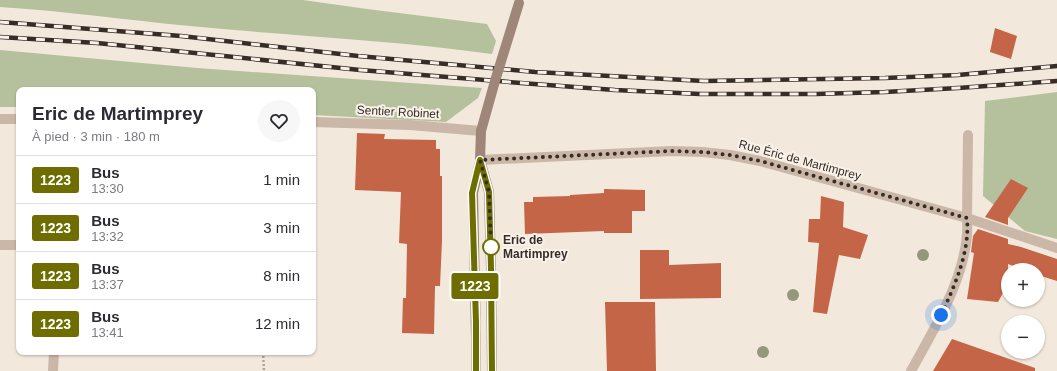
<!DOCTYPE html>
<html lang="fr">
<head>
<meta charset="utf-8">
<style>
	body { margin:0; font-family:Helvetica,sans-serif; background:#f7f7f7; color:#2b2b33; height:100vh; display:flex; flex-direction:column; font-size:15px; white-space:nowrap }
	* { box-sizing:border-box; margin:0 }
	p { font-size:13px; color:#7c7c81 }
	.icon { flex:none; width:22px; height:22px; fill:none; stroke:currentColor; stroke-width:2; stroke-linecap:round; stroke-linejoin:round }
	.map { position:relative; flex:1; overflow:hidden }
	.side { position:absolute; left:16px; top:87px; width:300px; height:268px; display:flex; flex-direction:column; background:#fff; border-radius:8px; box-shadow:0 1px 3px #0004 }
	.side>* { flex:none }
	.badge { padding:0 8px; border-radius:3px; font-size:14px; line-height:26px }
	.controls { position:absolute; left:1001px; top:263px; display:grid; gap:8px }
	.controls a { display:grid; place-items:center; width:44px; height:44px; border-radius:50%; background:#fff; box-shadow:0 1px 3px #0004; font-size:20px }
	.you { position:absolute; width:20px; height:20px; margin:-10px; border:3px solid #fff; border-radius:50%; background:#1a73e8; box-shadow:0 0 0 6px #1a73e833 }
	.map>.badge { position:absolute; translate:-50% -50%; box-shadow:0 0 0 2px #fff }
	.round { display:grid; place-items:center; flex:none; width:42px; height:42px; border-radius:21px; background:#f7f7f7 }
	.summary { display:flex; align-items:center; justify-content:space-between; height:68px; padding:0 16px }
	h1 { font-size:19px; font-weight:600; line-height:30px }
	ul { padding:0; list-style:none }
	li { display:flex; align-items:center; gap:12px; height:48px; padding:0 16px; border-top:1px solid #e1e1e2 }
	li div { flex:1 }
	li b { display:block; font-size:15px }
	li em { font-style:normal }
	li .badge { min-width:44px; font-weight:700; text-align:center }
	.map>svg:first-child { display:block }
	.green { fill:#b5c19c }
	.building { fill:#c56547 }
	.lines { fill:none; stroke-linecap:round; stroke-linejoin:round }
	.path { stroke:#b6a192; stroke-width:2.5; stroke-dasharray:2 2; stroke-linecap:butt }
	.service { stroke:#cab7a8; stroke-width:10 }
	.minor { stroke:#cab7a8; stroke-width:10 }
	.secondary { stroke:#9e8679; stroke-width:10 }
	.rail-casing { stroke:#372d28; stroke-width:4.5 }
	.rail { stroke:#f9f2e9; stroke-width:3; stroke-dasharray:9; stroke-linecap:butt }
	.secondary-bridge { stroke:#9e8679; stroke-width:10 }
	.tree { fill:#93977b }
	.line-casing { stroke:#fff; stroke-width:9 }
	.line { stroke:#6e6e00; stroke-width:6 }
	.walk { stroke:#372d28; stroke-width:4; stroke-dasharray:0 7.2 }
	.stop-dot { fill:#fff; stroke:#6e6e00; stroke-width:2 }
	.labels { text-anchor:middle; stroke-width:4; stroke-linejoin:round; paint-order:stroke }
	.street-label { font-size:12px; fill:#372d28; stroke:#f9f2e9 }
	.stop-label { font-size:12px; font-weight:bold; fill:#372d28; stroke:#f9f2e9; text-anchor:start }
</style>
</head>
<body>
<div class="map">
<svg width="1057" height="371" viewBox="0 0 1057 371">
	<rect width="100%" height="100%" fill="#f2e8dc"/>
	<g class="green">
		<path d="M0 0H303L367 9 487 24 496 41 492 54C392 40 291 36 190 26 127 20 64 11 0 7Z"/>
		<polygon points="0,50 197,68 482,88 478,98 446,122 313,115 313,90 19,90 19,107 0,107"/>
		<polygon points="1057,92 1057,239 1025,231 983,196 985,101"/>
	</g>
	<g class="building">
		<polygon points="995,28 1017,36 1011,59 990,52"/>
		<polygon points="357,133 385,134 384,139 436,140 436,149 440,149 440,176 442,176 442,241 440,286 435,286 434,334 402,333 403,298 406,298 407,244 399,243 401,192 355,190"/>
		<polygon points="1011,179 1028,188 1008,218 1008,225 985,217"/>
		<polygon points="604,189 645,190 645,211 632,211 632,233 604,233 604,231 525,234 524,202 533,202 533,197 570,196 570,195 604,193"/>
		<polygon points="821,196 844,202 843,227 868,235 860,259 839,255 827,314 813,312 819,243 808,242 809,219 820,219"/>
		<polygon points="978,229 1008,239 1008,244 1021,247 1057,259 1057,281 1038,275 1038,270 1025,270 1008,264 1008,284 998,302 967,299 974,253 971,252 973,236"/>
		<polygon points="640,250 669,250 669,265 721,263 721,298 640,299"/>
		<polygon points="605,302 655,302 656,371 607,371"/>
		<polygon points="952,339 1035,368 1035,371 933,371"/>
	</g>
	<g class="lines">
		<polyline class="path" points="263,352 264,371"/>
		<g class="service">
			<polyline points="0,119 19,119"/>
			<polyline points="313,122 410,125 481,131"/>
			<polyline points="967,218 968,135"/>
			<polyline points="0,245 19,245"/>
			<polyline points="53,371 54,352"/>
		</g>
		<g class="minor">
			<polyline points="480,160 672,151 703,152 730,155 760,161 967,218 1057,248"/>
			<path d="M911 371C935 327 971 270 967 218"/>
		</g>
		<g class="secondary">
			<polyline points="481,131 480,160 489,192 491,269 492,371"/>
			<polyline points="476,371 476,338 473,193 480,162"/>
		</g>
		<defs>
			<g id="rail">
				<polyline points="0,22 181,36 358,56 535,72 704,81 885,78 958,75 1057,66"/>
				<polyline points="0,37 97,43 360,70 534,84 615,90 700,94 816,94 885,92 958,88 1057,81"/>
			</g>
		</defs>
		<use href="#rail" class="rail-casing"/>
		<use href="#rail" class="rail"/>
		<polyline class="secondary-bridge" points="481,131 495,81 519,3"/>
	</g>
	<g class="tree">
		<circle cx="923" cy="255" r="6"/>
		<circle cx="793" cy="295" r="6"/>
		<circle cx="763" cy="352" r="6"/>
	</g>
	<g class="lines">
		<defs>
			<polyline id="line" points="476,371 476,322 472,193 480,160 489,192 491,269 492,371"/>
		</defs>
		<use href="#line" class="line-casing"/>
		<use href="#line" class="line"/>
		<path class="walk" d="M491 247 489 192 480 160 672 151 703 152 730 155 760 161 967 218C970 252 955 285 941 315"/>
	</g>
	<circle class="stop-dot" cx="491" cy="247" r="8"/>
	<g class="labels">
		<g class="street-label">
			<text transform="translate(398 112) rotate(3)" y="4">Sentier Robinet</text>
			<text transform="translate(800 160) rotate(15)" y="4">Rue Éric de Martimprey</text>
		</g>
		<g class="stop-label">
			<text x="503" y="244">Eric de<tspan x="503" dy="14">Martimprey</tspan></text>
		</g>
	</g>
</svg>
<div class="controls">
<a>+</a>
<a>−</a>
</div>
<div class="you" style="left:941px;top:315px"></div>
<b class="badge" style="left:475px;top:286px;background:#6e6e00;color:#fff">1223</b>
<section class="side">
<div class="summary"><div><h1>Eric de Martimprey</h1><p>À pied · 3 min · 180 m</p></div><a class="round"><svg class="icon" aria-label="heart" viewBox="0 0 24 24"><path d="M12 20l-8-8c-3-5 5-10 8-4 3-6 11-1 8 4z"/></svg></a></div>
<ul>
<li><span class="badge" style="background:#6e6e00;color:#fff">1223</span><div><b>Bus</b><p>13:30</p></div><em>1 min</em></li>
<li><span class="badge" style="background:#6e6e00;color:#fff">1223</span><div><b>Bus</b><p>13:32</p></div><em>3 min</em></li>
<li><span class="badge" style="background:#6e6e00;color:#fff">1223</span><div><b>Bus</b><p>13:37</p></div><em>8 min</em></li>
<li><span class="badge" style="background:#6e6e00;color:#fff">1223</span><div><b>Bus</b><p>13:41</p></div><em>12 min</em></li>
</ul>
</section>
</div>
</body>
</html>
